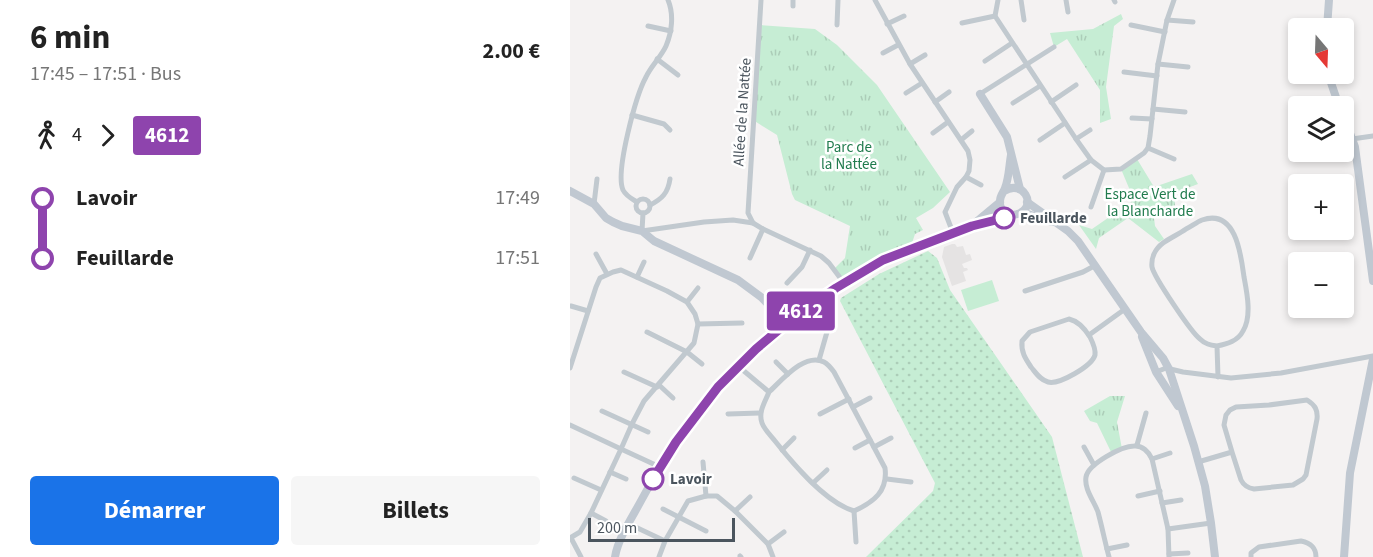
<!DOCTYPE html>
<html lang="fr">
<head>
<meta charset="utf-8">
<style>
	body { margin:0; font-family:"Source Sans 3",sans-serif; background:#f6f6f6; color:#222; height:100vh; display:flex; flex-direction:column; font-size:22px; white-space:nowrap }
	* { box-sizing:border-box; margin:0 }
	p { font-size:20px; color:#767676 }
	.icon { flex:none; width:33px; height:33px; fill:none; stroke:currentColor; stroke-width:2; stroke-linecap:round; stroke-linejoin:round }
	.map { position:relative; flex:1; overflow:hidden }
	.drawer { display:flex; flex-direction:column; background:#fff; width:570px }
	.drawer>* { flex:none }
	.badge { padding:0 12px; border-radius:4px; font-size:21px; line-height:39px }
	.needle { width:39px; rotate:161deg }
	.controls { position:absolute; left:718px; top:18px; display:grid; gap:12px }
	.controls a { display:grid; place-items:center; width:66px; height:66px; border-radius:6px; background:#fff; box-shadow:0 3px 9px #0003; font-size:30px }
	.scale { position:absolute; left:18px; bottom:15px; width:147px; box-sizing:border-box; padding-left:6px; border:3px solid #4b555e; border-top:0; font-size:16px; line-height:21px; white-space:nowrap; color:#4b555e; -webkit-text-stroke:4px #fff; paint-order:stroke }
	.map>.badge { position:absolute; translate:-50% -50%; box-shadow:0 0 0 3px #fff }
	.legs { display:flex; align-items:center; gap:9px; height:66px; padding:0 30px; font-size:20px }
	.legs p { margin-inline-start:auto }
	.summary { display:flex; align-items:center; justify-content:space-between; height:102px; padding:0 30px }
	h1 { font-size:33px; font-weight:700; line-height:45px }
	.cta { display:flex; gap:12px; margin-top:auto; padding:12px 30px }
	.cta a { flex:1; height:69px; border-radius:6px; background:#1a73e8; color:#fff; font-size:24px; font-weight:700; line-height:69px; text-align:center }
	.cta a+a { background:#f6f6f6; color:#222 }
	ul { padding:0 30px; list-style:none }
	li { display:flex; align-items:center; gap:21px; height:60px; font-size:22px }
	li i { display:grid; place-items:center; width:9px; height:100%; margin:0 8px; background:currentColor }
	li i::after { content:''; width:15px; height:15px; margin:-8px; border:4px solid; border-radius:50%; background:#fff }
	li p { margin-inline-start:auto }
	li:first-child i { background:linear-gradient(#0000 50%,currentColor 0) }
	li:last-child i { background:linear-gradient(currentColor 50%,#0000 0) }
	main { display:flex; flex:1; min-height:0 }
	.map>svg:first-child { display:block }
	.education { fill:#e5e3e3 }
	.grass { fill:url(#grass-dots) }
	.park { fill:url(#park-tufts) }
	.pitch { fill:#c6edd4 }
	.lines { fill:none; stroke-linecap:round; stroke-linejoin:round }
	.street { stroke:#c1c9cf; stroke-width:5 }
	.secondary { stroke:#c0c8d1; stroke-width:8 }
	.line-1-casing { stroke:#fff; stroke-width:14 }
	.line-1 { stroke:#8e44ad; stroke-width:9 }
	.stop-1-dot { fill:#fff; stroke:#8e44ad; stroke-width:3 }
	.labels { text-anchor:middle; stroke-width:5; stroke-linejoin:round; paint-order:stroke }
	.street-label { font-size:15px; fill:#4b555e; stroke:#fff }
	.park-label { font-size:15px; fill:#207b4d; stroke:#fff }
	.stop-label { font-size:15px; font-weight:bold; fill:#4b555e; stroke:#fff; text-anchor:start }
</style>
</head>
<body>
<main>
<section class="drawer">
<div class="summary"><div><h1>6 min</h1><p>17:45 – 17:51 · Bus</p></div><b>2.00 €</b></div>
<div class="legs"><svg class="icon" aria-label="walk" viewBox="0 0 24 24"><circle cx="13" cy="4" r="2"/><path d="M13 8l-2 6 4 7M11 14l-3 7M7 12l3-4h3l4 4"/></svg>4<svg class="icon" aria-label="forward" viewBox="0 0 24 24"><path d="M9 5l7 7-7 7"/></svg><b class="badge" style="background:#8e44ad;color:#fff">4612</b></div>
<ul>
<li><i style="color:#8e44ad"></i><b>Lavoir</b><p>17:49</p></li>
<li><i style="color:#8e44ad"></i><b>Feuillarde</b><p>17:51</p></li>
</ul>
<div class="cta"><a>Démarrer</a><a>Billets</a></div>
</section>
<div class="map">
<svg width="803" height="557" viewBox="0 0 803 557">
	<defs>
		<pattern id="grass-dots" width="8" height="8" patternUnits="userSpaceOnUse" patternTransform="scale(1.5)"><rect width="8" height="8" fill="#c6edd4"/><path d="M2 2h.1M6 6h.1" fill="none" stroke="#accdb8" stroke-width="1.8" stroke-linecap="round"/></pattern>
		<pattern id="park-tufts" width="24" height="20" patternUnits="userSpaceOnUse" patternTransform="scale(1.5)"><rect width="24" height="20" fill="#c6edd4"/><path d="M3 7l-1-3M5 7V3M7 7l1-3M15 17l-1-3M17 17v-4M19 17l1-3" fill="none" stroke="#accdb8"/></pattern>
	</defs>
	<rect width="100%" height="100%" fill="#f4f2f2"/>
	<polygon class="education" points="382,244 385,244 387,247 393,246 396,255 400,254 402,260 392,264 394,268 397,268 398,270 393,272 396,281 382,286 372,257 374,247"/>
	<polygon class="grass" points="358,251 367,258 380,290 482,437 513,557 296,557 363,491 365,483 270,301 271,298 309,274"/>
	<g class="park">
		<polygon points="551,14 553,19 544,26 536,87 541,119 530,123 530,90 497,39 484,47 480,33 523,29"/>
		<polygon points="190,25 245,29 267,45 307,85 380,192 363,208 346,218 353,230 345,234 340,249 274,283 264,269 275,258 280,226 225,200 222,194 207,135 183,120"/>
		<polygon points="567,159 584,187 622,174 628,184 604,193 606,217 584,218 585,226 594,239 589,242 558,218 529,238 526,249 509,225 522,229 564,200 551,169"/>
		<polygon points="540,396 555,396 547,422 552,449 542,454 527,423 520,421 514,411"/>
	</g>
	<polygon class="pitch" points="422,280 429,301 398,311 391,290"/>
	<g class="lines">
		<g class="street">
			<polyline points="191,0 178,213 183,223 193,229 251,256 259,263 274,283"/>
			<polyline points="305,0 340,64 398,151 400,160 399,171 396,177 387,187 375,212 383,233"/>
			<polyline points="428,0 425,16 506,139 521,160 534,170 551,169 574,153 578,148 580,136 588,64 597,20 604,0"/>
			<polyline points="451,0 454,20"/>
			<polyline points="496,0 498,12"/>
			<polyline points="544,0 545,2"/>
			<polyline points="223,6 223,0"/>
			<polyline points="597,20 623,22"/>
			<polyline points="392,23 425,16"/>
			<polyline points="317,24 334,16"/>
			<polyline points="267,25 268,0"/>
			<polyline points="561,25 595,32"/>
			<polyline points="78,26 101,31"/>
			<polyline points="313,53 328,45"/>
			<polyline points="87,59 108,75"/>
			<polyline points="415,61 442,43"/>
			<polyline points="340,64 355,55"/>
			<polyline points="588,64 618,67"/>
			<polyline points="554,72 587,76"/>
			<polyline points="336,93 352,83"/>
			<polyline points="410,94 484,47"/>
			<polyline points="365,102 379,92"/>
			<polyline points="481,102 506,85"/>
			<polyline points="443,103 470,86"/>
			<polyline points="583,109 615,112"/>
			<polyline points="62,115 94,124 100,130"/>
			<polyline points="562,118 582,119"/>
			<polyline points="363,133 378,122"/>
			<polyline points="506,139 520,130"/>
			<polyline points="782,139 803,136"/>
			<polyline points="391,140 402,131"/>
			<polyline points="470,140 495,123"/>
			<polyline points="578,148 604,159"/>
			<polyline points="396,177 411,185"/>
			<polyline points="495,177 521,160"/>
			<circle cx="73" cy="206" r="7"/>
			<path d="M67 202C62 199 56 196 53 190 45 172 66 95 76 77 81 66 91 57 96 46 102 32 104 14 98 0"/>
			<polyline points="24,204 27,179"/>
			<path d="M80 205C92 199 98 193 100 179"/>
			<polyline points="521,207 534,170"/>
			<polyline points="73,213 72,231 134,222 163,220 183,223"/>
			<polyline points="26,254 37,274"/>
			<polyline points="180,258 193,229"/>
			<polyline points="67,277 74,262"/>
			<polyline points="217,283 232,267 240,250"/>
			<polyline points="455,291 513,272 526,265"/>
			<polyline points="117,302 128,288"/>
			<polyline points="1,306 18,311"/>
			<path d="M499 319C508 321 515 329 520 337 523 343 526 349 525 355 522 366 489 385 478 382 470 380 466 373 461 367 455 358 451 352 452 341L460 332Z"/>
			<polyline points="128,324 172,323"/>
			<polyline points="77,332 117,352 132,364"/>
			<polyline points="519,335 555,309"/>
			<path d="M647 346C657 344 668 341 673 331 682 316 677 293 674 277 671 255 666 208 632 220 627 222 622 226 616 229 609 234 600 238 593 243 585 249 581 258 582 267 584 277 621 332 630 339 635 344 640 345 647 346L648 377"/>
			<polyline points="249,360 259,325"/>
			<polyline points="206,362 218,374"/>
			<path d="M168 366 199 392C195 402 188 412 192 423 194 429 201 436 205 441 224 465 255 502 284 511 304 502 318 491 315 468L264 372C261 368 258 364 254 362 235 352 212 380 199 392"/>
			<polyline points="0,368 26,287 30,278 43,272 51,270 97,291 117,302 125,314 128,324 124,343 74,401 62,424 51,449 90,467"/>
			<polyline points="54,372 87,387"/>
			<polyline points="586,372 596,368 613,372 661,378 711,373 803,356"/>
			<polyline points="89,385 103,398"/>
			<polyline points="283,407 300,398"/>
			<polyline points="32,411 78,432"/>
			<polyline points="158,414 190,413"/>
			<polyline points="250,414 279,399"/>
			<polyline points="0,425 51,449 21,513 10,532 0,538"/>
			<polyline points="567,445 576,413"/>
			<polyline points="304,447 321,438"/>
			<polyline points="514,447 524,465"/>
			<polyline points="285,448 300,440"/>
			<polyline points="212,450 224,438"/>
			<polyline points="582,459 600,453"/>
			<polyline points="133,462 136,496"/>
			<path d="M628 462 662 452 654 425 656 415 660 410 666 407 699 405 737 400C745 405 748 410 747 419L736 475 733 479 723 485 684 489C678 488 674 486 671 480L662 452"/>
			<polyline points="40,472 56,479"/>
			<polyline points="4,478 31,490"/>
			<polyline points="317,479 341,482"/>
			<polyline points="243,483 257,470"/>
			<polyline points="568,496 590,491"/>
			<polyline points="592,503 611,500"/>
			<polyline points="93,509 136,531"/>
			<polyline points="165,511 180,497"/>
			<polyline points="284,511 286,542"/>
			<polyline points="21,513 36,521"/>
			<polyline points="59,524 95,541"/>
			<polyline points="598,529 641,523"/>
			<polyline points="1,538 11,557"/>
			<polyline points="198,544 214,532"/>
			<polyline points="537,549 557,545"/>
			<polyline points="599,554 618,553"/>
			<polyline points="170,556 171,557"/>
			<polyline points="89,557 95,541 118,501 136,496 147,496 165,511 198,544 203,557"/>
			<path d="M539 557C535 542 532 527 528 512 524 501 514 489 516 477 518 464 552 446 564 446 572 445 579 452 582 459L598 529 599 557"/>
			<path d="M681 557V553L689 547 731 541C740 543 746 547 746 557"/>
		</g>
		<g class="secondary">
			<polyline points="757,28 759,0"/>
			<polyline points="758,74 769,106"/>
			<polyline points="410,94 437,137 450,189"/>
			<polyline points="774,117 785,147 803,281"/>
			<polyline points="0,191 24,204 36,218 43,222 52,226 72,231 84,241 168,280 191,297 208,314 215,323"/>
			<path d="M434 191C453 179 467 205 450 213 440 218 429 211 430 201 430 195 434 192 435 188 439 178 439 166 441 155"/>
			<polyline points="457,202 498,231 508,241 571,332 593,358 599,369 624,446 635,486 641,523 645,557"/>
			<polyline points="452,212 482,222"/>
			<polyline points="406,222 430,202"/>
			<polyline points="572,337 586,372 608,406"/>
			<path d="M45 557C48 538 63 516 72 499 128 394 206 318 311 261 319 256 328 254 336 250 355 243 373 236 392 230 399 227 407 226 414 222 420 219 427 214 433 210"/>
			<polyline points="774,557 780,473 803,359"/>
		</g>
	</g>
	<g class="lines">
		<defs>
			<polyline id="line-1" points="83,479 106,442 148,387 186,349 225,316 266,288 313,260 402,226 434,218"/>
		</defs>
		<use href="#line-1" class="line-1-casing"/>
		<use href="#line-1" class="line-1"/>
	</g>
	<g class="stop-1-dot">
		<circle cx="434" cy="218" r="10"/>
		<circle cx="83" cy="479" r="10"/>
	</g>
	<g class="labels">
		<g class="street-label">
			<text transform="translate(172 112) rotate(-86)" y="5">Allée de la Nattée</text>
		</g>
		<g class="park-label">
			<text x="279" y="152">Parc de<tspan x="279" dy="17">la Nattée</tspan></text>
			<text x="580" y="199">Espace Vert de<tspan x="580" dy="17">la Blancharde</tspan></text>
		</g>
		<g class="stop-label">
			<text x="450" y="223">Feuillarde</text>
			<text x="100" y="484">Lavoir</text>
		</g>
	</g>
</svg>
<div class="controls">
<a><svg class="needle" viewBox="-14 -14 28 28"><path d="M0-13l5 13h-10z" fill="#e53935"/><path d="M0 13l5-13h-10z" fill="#767676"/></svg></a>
<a><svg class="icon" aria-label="layers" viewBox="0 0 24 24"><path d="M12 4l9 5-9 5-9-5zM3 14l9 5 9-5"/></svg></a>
<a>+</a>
<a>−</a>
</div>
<div class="scale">200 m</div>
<b class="badge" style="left:231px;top:311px;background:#8e44ad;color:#fff">4612</b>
</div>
</main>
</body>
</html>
